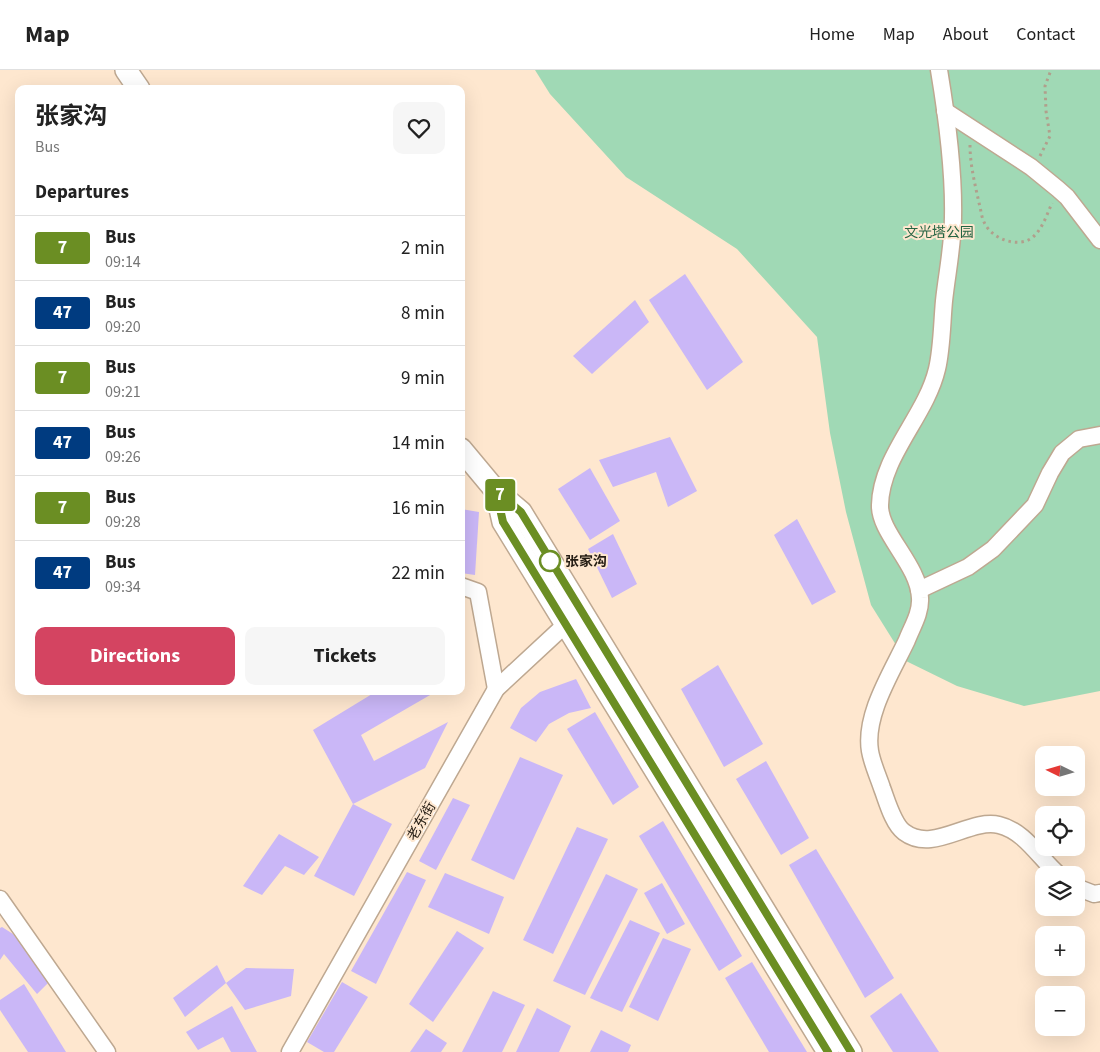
<!DOCTYPE html>
<html lang="en">
<head>
<meta charset="utf-8">
<style>
	body { margin:0; font-family:"Source Sans 3","Noto Sans SC",sans-serif; background:#f6f6f6; color:#222; height:100vh; display:flex; flex-direction:column; font-size:19px; white-space:nowrap }
	* { box-sizing:border-box; margin:0 }
	p { font-size:16px; color:#767676 }
	.icon { flex:none; width:28px; height:28px; fill:none; stroke:currentColor; stroke-width:2; stroke-linecap:round; stroke-linejoin:round }
	.map { position:relative; flex:1; overflow:hidden }
	.sheet { position:absolute; left:15px; top:15px; width:450px; height:610px; display:flex; flex-direction:column; background:#fff; border-radius:10px; box-shadow:0 5px 20px #0002 }
	.sheet>* { flex:none }
	.badge { padding:0 10px; border-radius:4px; font-size:18px; line-height:32px }
	.needle { width:32px; rotate:275deg }
	.controls { position:absolute; left:1035px; top:676px; display:grid; gap:10px }
	.controls a { display:grid; place-items:center; width:50px; height:50px; border-radius:10px; background:#fff; box-shadow:0 5px 20px #0002; font-size:25px }
	.map>.badge { position:absolute; translate:-50% -50%; box-shadow:0 0 0 2px #fff }
	h2 { padding:0 20px; font-size:19px; line-height:45px }
	.round { display:grid; place-items:center; flex:none; width:52px; height:52px; border-radius:10px; background:#f6f6f6 }
	.overview { display:flex; align-items:center; justify-content:space-between; height:85px; padding:0 20px }
	h1 { font-size:24px; font-weight:700; line-height:38px }
	.button { display:flex; gap:10px; margin-top:auto; padding:10px 20px }
	.button a { flex:1; height:58px; border-radius:10px; background:#d44461; color:#fff; font-size:20px; font-weight:700; line-height:58px; text-align:center }
	.button a+a { background:#f6f6f6; color:#222 }
	ul { padding:0; list-style:none }
	li { display:flex; align-items:center; gap:15px; height:65px; padding:0 20px; border-top:1px solid #e0e0e0 }
	li div { flex:1 }
	li b { display:block; font-size:19px }
	li em { font-style:normal }
	li .badge { min-width:55px; font-weight:700; text-align:center }
	header { display:flex; align-items:center; gap:30px; box-sizing:border-box; height:70px; padding:0 25px; background:#fff; border-bottom:1px solid #e0e0e0 }
	header strong { font-size:24px }
	nav { display:flex; gap:28px; margin-inline-start:auto; font-size:18px }
	.map>svg:first-child { display:block }
	.green { fill:#a0d9b5 }
	.building { fill:#cab7f7 }
	.lines { fill:none; stroke-linecap:round; stroke-linejoin:round }
	.minor-casing { stroke:#bea891; stroke-width:19 }
	.major-casing { stroke:#bea891; stroke-width:24 }
	.path { stroke:#b09f8c; stroke-width:3; stroke-dasharray:2.5 4; stroke-linecap:butt }
	.minor { stroke:#fff; stroke-width:16 }
	.major { stroke:#fff; stroke-width:21 }
	.line-casing { stroke:#fff; stroke-width:11 }
	.line { stroke:#6b8e23; stroke-width:8 }
	.stop-dot { fill:#fff; stroke:#6b8e23; stroke-width:2.5 }
	.labels { text-anchor:middle; stroke-width:4; stroke-linejoin:round; paint-order:stroke }
	.park-label { font-size:14px; fill:#256442; stroke:#fee7cf }
	.stop-label { font-size:14px; font-weight:bold; fill:#241c13; stroke:#fee7cf; text-anchor:start }
	.street-label { font-size:14px; fill:#241c13; stroke:#fee7cf }
</style>
</head>
<body>
<header>
<strong>Map</strong>
<nav><a>Home</a><a>Map</a><a>About</a><a>Contact</a></nav>
</header>
<div class="map">
<svg width="1100" height="982" viewBox="0 0 1100 982">
	<rect width="100%" height="100%" fill="#fee7cf"/>
	<polygon class="green" points="535,0 1100,0 1100,621 1024,636 957,616 906,591 871,535 846,442 830,363 817,267 737,179 626,107 550,24"/>
	<g class="building">
		<polygon points="685,204 743,292 707,320 649,230"/>
		<polygon points="635,230 649,252 592,304 573,286"/>
		<polygon points="670,367 697,421 668,437 656,402 613,417 599,390"/>
		<polygon points="590,398 620,451 590,470 558,419"/>
		<polygon points="461,439 479,442 475,505 461,503"/>
		<polygon points="797,449 836,522 812,535 774,465"/>
		<polygon points="613,464 637,514 612,528 588,479"/>
		<polygon points="718,595 763,674 724,697 681,619"/>
		<polygon points="576,609 591,638 569,643 549,654 536,672 510,658 521,638 540,622"/>
		<polygon points="377,621 437,621 361,665 374,691 448,652 425,698 353,734 392,754 354,826 314,806 353,734 313,660"/>
		<polygon points="595,642 639,717 613,735 567,659"/>
		<polygon points="520,687 563,705 514,810 471,790"/>
		<polygon points="766,691 809,768 781,785 736,709"/>
		<polygon points="453,728 470,735 436,800 419,791"/>
		<polygon points="663,751 742,886 719,901 639,766"/>
		<polygon points="577,757 608,769 553,884 523,870"/>
		<polygon points="279,764 319,787 304,805 285,796 262,825 243,816"/>
		<polygon points="816,779 894,908 865,928 789,795"/>
		<polygon points="407,802 426,810 376,914 351,901"/>
		<polygon points="445,803 504,827 489,864 428,837"/>
		<polygon points="606,804 638,819 585,925 553,911"/>
		<polygon points="662,813 685,854 667,864 644,823"/>
		<polygon points="630,850 660,863 622,942 590,928"/>
		<polygon points="2,857 13,864 51,910 37,924 4,884 0,890 0,858"/>
		<polygon points="457,861 484,878 433,952 409,934"/>
		<polygon points="663,868 691,879 658,951 629,937"/>
		<polygon points="752,892 807,982 769,982 725,908"/>
		<polygon points="217,895 226,913 246,898 294,899 291,926 245,940 226,913 185,947 173,928"/>
		<polygon points="342,912 368,927 334,982 324,982 307,972"/>
		<polygon points="24,914 66,982 28,982 0,940 0,930"/>
		<polygon points="493,921 525,935 502,982 462,982"/>
		<polygon points="901,923 939,982 893,982 870,946"/>
		<polygon points="232,936 257,982 231,982 223,967 198,980 186,962"/>
		<polygon points="537,938 571,956 559,982 516,982"/>
		<polygon points="426,959 447,973 441,982 410,982"/>
		<polygon points="601,960 631,975 628,982 590,982"/>
	</g>
	<g class="lines">
		<defs>
			<g id="minor">
				<path d="M939 0C947 48 954 99 953 147 953 175 947 203 944 231 942 252 942 278 937 299 926 346 881 386 880 435 879 463 919 495 920 528 921 543 912 557 907 570 892 602 864 645 870 681 872 693 878 706 882 718 887 731 893 754 904 762 933 784 969 748 999 755 1025 761 1040 789 1059 805"/>
				<polyline points="945,41 1031,97 1058,119 1067,127 1100,170"/>
				<polyline points="461,516 478,522 496,619"/>
				<polyline points="919,520 968,497 993,479 1035,435 1050,403 1062,383 1079,369 1100,365"/>
				<polyline points="1076,817 1094,824 1100,823"/>
				<polyline points="0,829 107,982"/>
				<polyline points="290,982 496,619 565,555 575,550"/>
			</g>
			<g id="major">
				<polyline points="126,0 139,19"/>
				<polyline points="461,379 496,421 521,442 851,982"/>
				<polyline points="496,421 503,452 828,982"/>
			</g>
		</defs>
		<use href="#minor" class="minor-casing"/>
		<use href="#major" class="major-casing"/>
		<g class="path">
			<path d="M970 75C970 95 975 114 979 133 981 139 981 146 984 152 991 169 1019 179 1033 167 1043 158 1047 144 1052 133"/>
			<polyline points="1040,86 1050,66 1046,41 1045,16 1051,0"/>
		</g>
		<use href="#minor" class="minor"/>
		<use href="#major" class="major"/>
	</g>
	<g class="lines">
		<defs>
			<polyline id="line" points="828,982 503,452 496,421 521,442 851,982"/>
		</defs>
		<use href="#line" class="line-casing"/>
		<use href="#line" class="line"/>
	</g>
	<circle class="stop-dot" cx="550" cy="491" r="10"/>
	<g class="labels">
		<g class="park-label">
			<text x="939" y="167">文光塔公园</text>
		</g>
		<g class="stop-label">
			<text x="565" y="496">张家沟</text>
		</g>
		<g class="street-label">
			<text transform="translate(421 751) rotate(-60)" y="5">老东街</text>
		</g>
	</g>
</svg>
<div class="controls">
<a><svg class="needle" viewBox="-14 -14 28 28"><path d="M0-13l5 13h-10z" fill="#e53935"/><path d="M0 13l5-13h-10z" fill="#767676"/></svg></a>
<a><svg class="icon" aria-label="locate" viewBox="0 0 24 24"><circle cx="12" cy="12" r="6"/><path d="M12 2v4M12 18v4M2 12h4M18 12h4"/></svg></a>
<a><svg class="icon" aria-label="layers" viewBox="0 0 24 24"><path d="M12 4l9 5-9 5-9-5zM3 14l9 5 9-5"/></svg></a>
<a>+</a>
<a>−</a>
</div>
<b class="badge" style="left:500px;top:425px;background:#6b8e23;color:#fff">7</b>
<section class="sheet">
<div class="overview"><div><h1>张家沟</h1><p>Bus</p></div><a class="round"><svg class="icon" aria-label="heart" viewBox="0 0 24 24"><path d="M12 20l-8-8c-3-5 5-10 8-4 3-6 11-1 8 4z"/></svg></a></div>
<h2>Departures</h2>
<ul>
<li><span class="badge" style="background:#6b8e23;color:#fff">7</span><div><b>Bus</b><p>09:14</p></div><em>2 min</em></li>
<li><span class="badge" style="background:#003b80;color:#fff">47</span><div><b>Bus</b><p>09:20</p></div><em>8 min</em></li>
<li><span class="badge" style="background:#6b8e23;color:#fff">7</span><div><b>Bus</b><p>09:21</p></div><em>9 min</em></li>
<li><span class="badge" style="background:#003b80;color:#fff">47</span><div><b>Bus</b><p>09:26</p></div><em>14 min</em></li>
<li><span class="badge" style="background:#6b8e23;color:#fff">7</span><div><b>Bus</b><p>09:28</p></div><em>16 min</em></li>
<li><span class="badge" style="background:#003b80;color:#fff">47</span><div><b>Bus</b><p>09:34</p></div><em>22 min</em></li>
</ul>
<div class="button"><a>Directions</a><a>Tickets</a></div>
</section>
</div>
</body>
</html>
